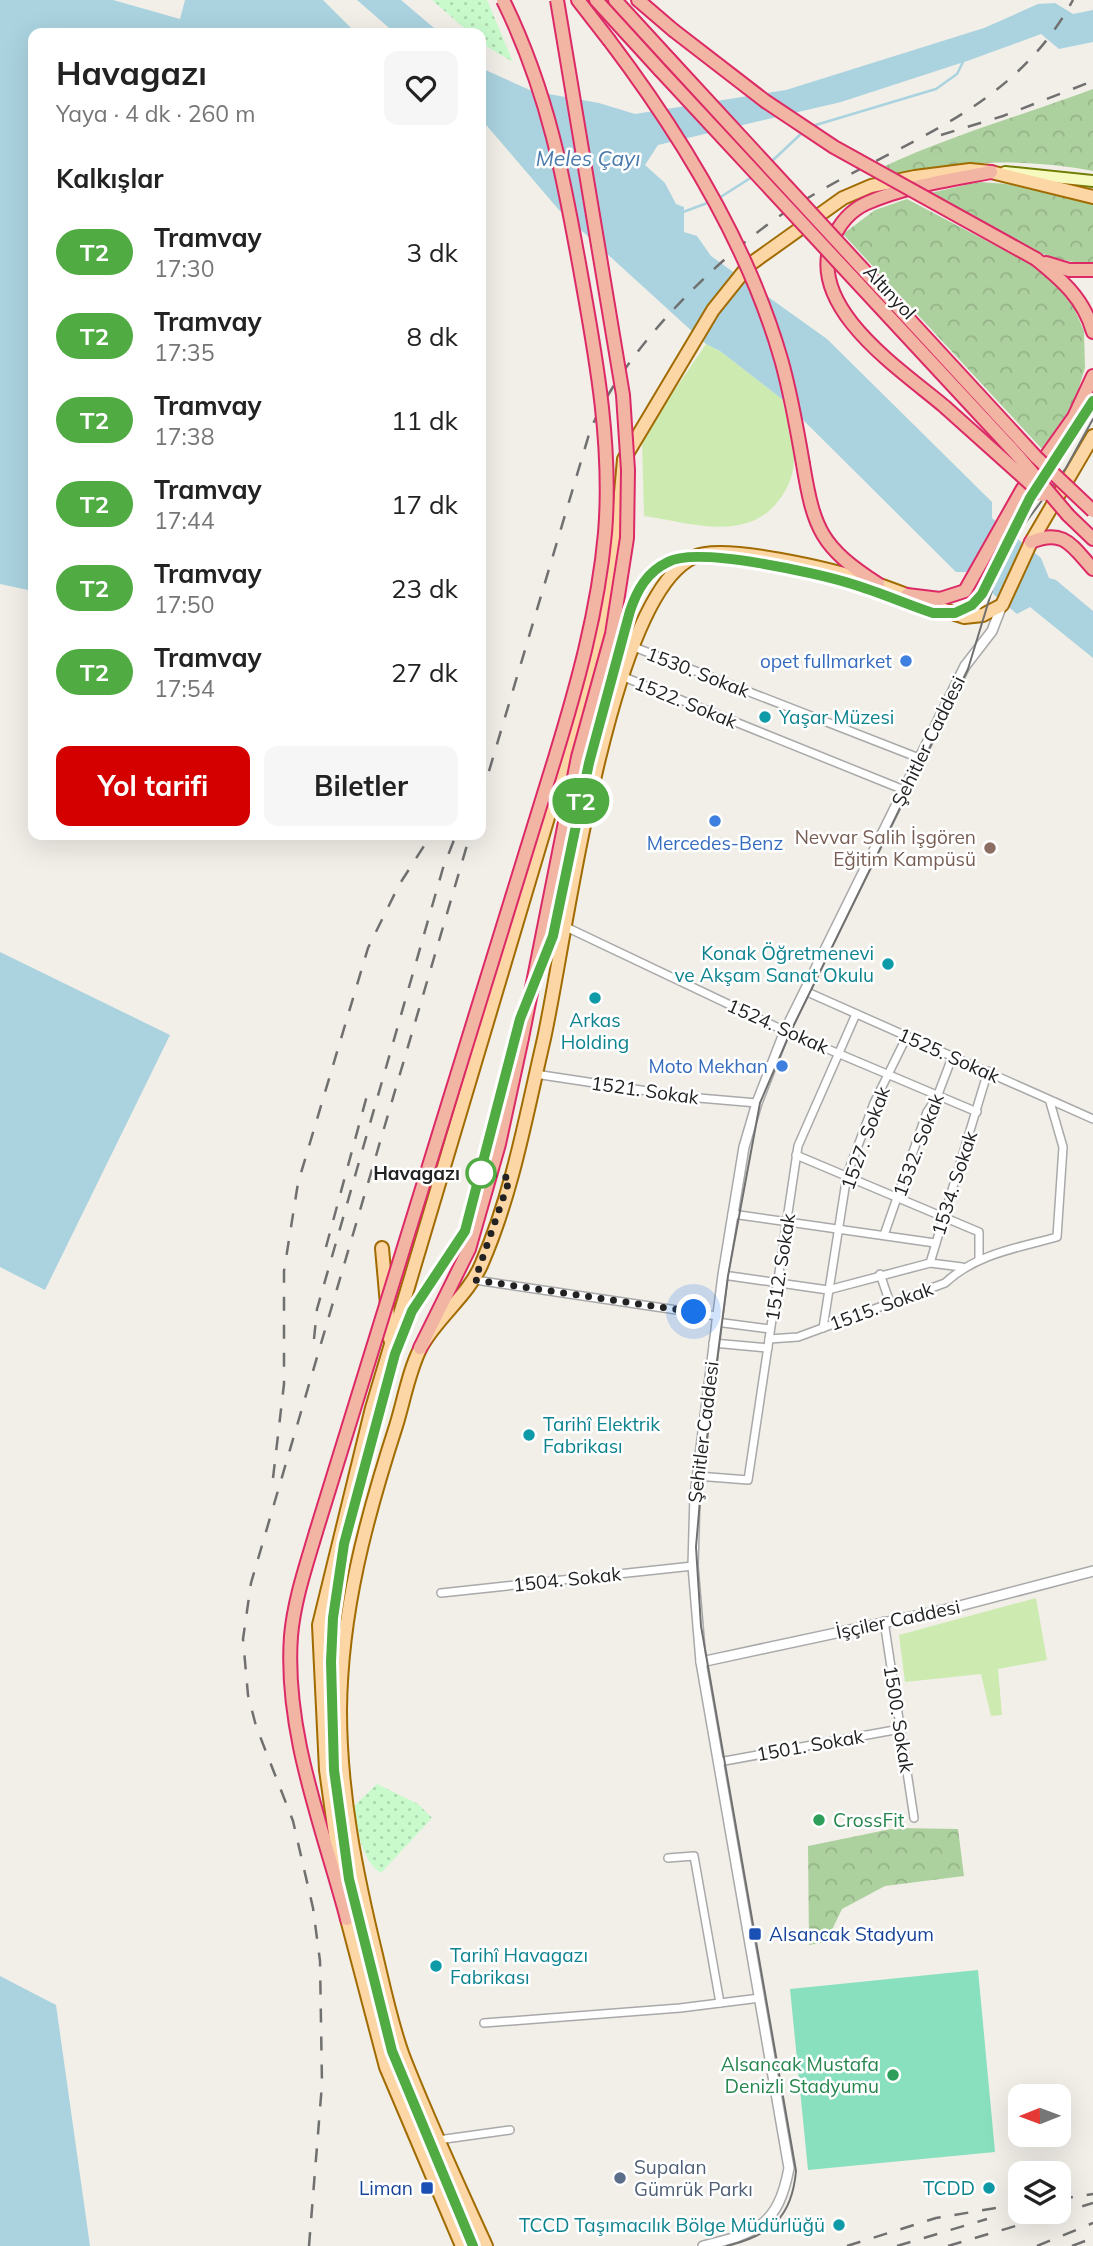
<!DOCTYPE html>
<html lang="tr">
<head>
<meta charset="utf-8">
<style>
	body { margin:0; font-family:Mulish,sans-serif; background:#f6f6f6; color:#222; height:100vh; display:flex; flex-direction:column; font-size:26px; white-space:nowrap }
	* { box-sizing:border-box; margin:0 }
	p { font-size:23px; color:#767676 }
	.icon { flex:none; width:38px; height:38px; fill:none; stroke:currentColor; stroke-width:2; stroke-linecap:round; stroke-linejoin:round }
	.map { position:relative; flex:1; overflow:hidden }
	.drawer { position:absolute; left:28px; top:28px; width:458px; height:812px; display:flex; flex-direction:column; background:#fff; border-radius:14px; box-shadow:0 7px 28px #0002 }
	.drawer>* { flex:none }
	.badge { padding:0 14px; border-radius:23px; font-size:24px; line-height:46px }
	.needle { width:46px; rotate:269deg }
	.tools { position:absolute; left:1008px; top:2084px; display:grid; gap:14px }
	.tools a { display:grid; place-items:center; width:63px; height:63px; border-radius:14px; background:#fff; box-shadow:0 7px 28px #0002; font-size:35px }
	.you { position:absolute; width:35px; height:35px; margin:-18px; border:5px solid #fff; border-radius:50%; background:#1a73e8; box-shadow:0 0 0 10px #1a73e833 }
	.map>.badge { position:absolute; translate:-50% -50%; box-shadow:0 0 0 4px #fff }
	h2 { padding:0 28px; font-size:26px; line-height:63px }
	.round { display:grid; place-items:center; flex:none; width:74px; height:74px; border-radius:14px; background:#f6f6f6 }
	.summary { display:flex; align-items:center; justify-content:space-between; height:119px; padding:0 28px }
	h1 { font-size:33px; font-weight:700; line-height:52px }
	.primary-button { display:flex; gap:14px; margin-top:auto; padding:14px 28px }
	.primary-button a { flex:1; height:80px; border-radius:14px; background:#d40000; color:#fff; font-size:28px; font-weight:700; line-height:80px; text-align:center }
	.primary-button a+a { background:#f6f6f6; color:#222 }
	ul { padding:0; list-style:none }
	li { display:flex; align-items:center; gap:21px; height:84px; padding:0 28px }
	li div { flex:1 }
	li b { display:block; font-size:26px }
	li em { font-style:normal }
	li .badge { min-width:77px; font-weight:700; text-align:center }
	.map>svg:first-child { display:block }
	.grass { fill:#cdebb0 }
	.forest { fill:url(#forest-crowns) }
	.park { fill:url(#park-dots) }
	.pitch { fill:#88e0be }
	.water { fill:#aad3df }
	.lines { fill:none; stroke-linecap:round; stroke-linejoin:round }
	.stream { stroke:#aad3df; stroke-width:2.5 }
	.minor-casing { stroke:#a9a9a9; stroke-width:10 }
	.tertiary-casing { stroke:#a9a9a9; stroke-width:12 }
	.secondary-casing { stroke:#707d05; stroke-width:14 }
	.primary-casing { stroke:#a06b00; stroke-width:16 }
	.trunk-casing { stroke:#dc2a67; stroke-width:16 }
	.minor { stroke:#fff; stroke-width:7 }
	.tertiary { stroke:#fff; stroke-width:9 }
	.secondary { stroke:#f7fabf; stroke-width:10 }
	.primary { stroke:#fcd6a4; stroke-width:12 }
	.trunk { stroke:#f2b4a3; stroke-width:12 }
	.tram { stroke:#707070; stroke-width:2 }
	.rail { stroke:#707070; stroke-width:2.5; stroke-dasharray:14 14; stroke-linecap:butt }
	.trunk-bridge-casing { stroke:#dc2a67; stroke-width:16; stroke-linecap:butt }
	.trunk-bridge { stroke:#f2b4a3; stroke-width:12 }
	.line-casing { stroke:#fff; stroke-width:16 }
	.line { stroke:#50ab43; stroke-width:10 }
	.walk { stroke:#222; stroke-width:7; stroke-dasharray:0 12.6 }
	.shop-dot { fill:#3f7fe0; stroke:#fff; stroke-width:2.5 }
	.culture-dot { fill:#0f9aa8; stroke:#fff; stroke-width:2.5 }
	.education-dot { fill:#8d6e63; stroke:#fff; stroke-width:2.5 }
	.stop-dot { fill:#fff; stroke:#50ab43; stroke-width:3.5 }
	.leisure-dot { fill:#2e9e5b; stroke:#fff; stroke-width:2.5 }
	.transit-dot { fill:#1a4fb4; stroke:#fff; stroke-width:2.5 }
	.service-dot { fill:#5c6f8a; stroke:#fff; stroke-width:2.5 }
	.labels { text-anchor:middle; stroke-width:5; stroke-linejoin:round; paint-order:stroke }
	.street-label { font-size:19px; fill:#222; stroke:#fff }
	.shop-label { font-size:19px; fill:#366cbe; stroke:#fff; text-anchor:end }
	.culture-label { font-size:19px; fill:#0d838f; stroke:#fff; text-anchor:start }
	.education-label { font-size:19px; fill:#785e54; stroke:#fff; text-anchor:end }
	.stop-label { font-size:19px; font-weight:bold; fill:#222; stroke:#fff; text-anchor:end }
	.leisure-label { font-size:19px; fill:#27864d; stroke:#fff; text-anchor:start }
	.transit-label { font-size:19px; fill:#164399; stroke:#fff; text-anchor:start }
	.service-label { font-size:19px; fill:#4e5e75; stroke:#fff; text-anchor:start }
	.water-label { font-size:21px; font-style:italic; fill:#4a7aab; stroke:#fff }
</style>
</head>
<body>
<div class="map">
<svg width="1093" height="2246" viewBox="0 0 1093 2246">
	<defs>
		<pattern id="forest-crowns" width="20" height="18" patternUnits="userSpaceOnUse" patternTransform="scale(1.75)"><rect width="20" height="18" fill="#add19e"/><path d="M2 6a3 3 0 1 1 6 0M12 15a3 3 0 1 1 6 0" fill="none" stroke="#95b388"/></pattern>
		<pattern id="park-dots" width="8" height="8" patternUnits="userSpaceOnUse" patternTransform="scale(1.75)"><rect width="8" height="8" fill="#c8facc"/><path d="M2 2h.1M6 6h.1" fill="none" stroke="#acd6af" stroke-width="1.8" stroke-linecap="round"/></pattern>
	</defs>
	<rect width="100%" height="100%" fill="#f2efe9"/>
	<g class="grass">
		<path d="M706 344 720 351 782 399C786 418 795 442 794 462 793 478 786 493 775 505 742 542 687 522 644 516L642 438Z"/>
		<polygon points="1036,1598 1047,1660 998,1669 1002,1715 991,1716 981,1674 905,1682 899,1635"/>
	</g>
	<g class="forest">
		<path d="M1093 89V171C1031 159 959 159 898 176L885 166C952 135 1023 115 1093 89Z"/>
		<path d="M979 182 1007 184 1093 204V263C1034 264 980 220 930 193Z"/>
		<polygon points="907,199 1040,269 1070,298 1084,331 1085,368 1074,403 1042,449 843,234 875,210"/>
		<polygon points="896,1828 958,1829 964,1876 885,1886 842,1909 826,1942 809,1945 808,1846"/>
	</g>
	<g class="park">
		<polygon points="432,0 487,0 513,62 481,43 481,33 470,33"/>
		<path d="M377 1784 418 1804 432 1818 381 1873C362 1862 356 1827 354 1806Z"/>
	</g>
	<polygon class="pitch" points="978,1970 995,2152 808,2170 790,1989"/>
	<g class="water">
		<polygon points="0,0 113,0 180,19 185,0 323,0 356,33 33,33 33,591 0,584"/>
		<polygon points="357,0 401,0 440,33 395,33"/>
		<polygon points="1055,3 1073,14 1093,10 1093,42 1059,49 1041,34 970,60 841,102 658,145 645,165 665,183 676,204 684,207 684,232 697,236 711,256 827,339 992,502 992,518 1041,558 1049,578 1056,580 1093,611 1093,658 1030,607 1017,614 967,572 956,572 782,399 720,351 706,344 559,210 481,119 481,68 532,91 599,103 635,114 786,90 984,28 1038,4"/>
		<polygon points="0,952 170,1035 45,1290 0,1267"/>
		<polygon points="0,1976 56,2005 90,2246 0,2246"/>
	</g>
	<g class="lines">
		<g class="stream">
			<polyline points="809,127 936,89 957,74 963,62"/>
			<polyline points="771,162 804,131"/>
			<polyline points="719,198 752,177"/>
			<polyline points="683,212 710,202"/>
		</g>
		<defs>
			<g id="minor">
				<polyline points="634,647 919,758"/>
				<polyline points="624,677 904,790"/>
				<polyline points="566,927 785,1031 977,1112"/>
				<polyline points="805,991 1093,1119"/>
				<polyline points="535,1074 687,1097 757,1103"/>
				<polyline points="796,1155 979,1232 979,1259"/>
				<polyline points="732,1214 935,1243"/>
				<polyline points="884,1235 927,1112 937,1097 953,1055"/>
				<polyline points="962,1267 930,1263 988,1071"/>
				<polyline points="880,1274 890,1303"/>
				<polyline points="723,1275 828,1290 930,1263"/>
				<polyline points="475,1280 717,1316"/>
				<polyline points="716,1322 770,1329"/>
				<polyline points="823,1328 847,1175 874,1103 907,1036"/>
				<path d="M769 1339 798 1337 945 1283C976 1254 1017 1248 1057 1237L1063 1147 1050 1102"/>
				<polyline points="713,1343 768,1348"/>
				<polyline points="697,1476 748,1480 798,1146 856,1014"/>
				<polyline points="441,1593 693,1566"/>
				<polyline points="884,1621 914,1818"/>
				<polyline points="719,1762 900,1729"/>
				<polyline points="668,1858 694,1856 720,2003"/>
				<polyline points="484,2023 680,2008 760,1998"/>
				<polyline points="438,2140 510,2130"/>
			</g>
			<g id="tertiary">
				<polyline points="701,1662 948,1609 1093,1571"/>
				<path d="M703 2246C757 2233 778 2226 789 2168L701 1662 693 1566 695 1495 723 1275 744 1147 757 1103 785 1031 965 666 992 631 1002 605"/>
			</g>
			<polyline id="secondary" points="1005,172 1093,181"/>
			<g id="primary">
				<polyline points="382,1248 390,1339"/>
				<polyline points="462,2246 386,2067 347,1919 326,1770 319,1625 372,1408 589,680 615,561 624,459 713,310 749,265 843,198 871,186 915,177 970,170 991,172 1093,197"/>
				<path d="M486 2246C457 2183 428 2120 403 2056 391 2023 384 1989 376 1955 356 1873 340 1794 340 1710 341 1611 366 1519 396 1426 404 1400 409 1370 421 1347 438 1316 469 1295 482 1263 512 1194 526 1116 543 1043 565 948 607 596 694 557 723 543 834 570 867 581 900 591 932 606 964 617L983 615 1002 605 1031 542 1093 436"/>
			</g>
			<g id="trunk">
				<polyline points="578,0 609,40"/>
				<polyline points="596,0 660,70"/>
				<polyline points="615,0 670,60"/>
				<polyline points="638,0 673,30"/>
				<path d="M1036 259C1062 280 1084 299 1093 332"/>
				<polyline points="1046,263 1069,270 1093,270"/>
				<path d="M945 407C903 371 805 308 832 241 839 224 849 211 867 203 906 186 950 180 991 172"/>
				<path d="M803 464C814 530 821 547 878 584"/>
				<polyline points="1068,515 1093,539"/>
				<path d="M1031 542C1064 528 1072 546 1093 569"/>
				<polyline points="907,595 940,599 965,591 1022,490 1074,417 1093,376"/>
				<polyline points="420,1348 469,1249 499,1144 522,1038"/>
				<path d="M316 1532C306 1566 294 1601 291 1636 284 1732 323 1828 347 1919"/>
			</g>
		</defs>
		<use href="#minor" class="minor-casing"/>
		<use href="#tertiary" class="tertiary-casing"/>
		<use href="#secondary" class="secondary-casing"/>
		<use href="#primary" class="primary-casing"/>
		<use href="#trunk" class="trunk-casing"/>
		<use href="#minor" class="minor"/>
		<use href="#tertiary" class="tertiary"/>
		<use href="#secondary" class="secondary"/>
		<use href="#primary" class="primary"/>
		<use href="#trunk" class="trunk"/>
		<g class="tram">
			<polyline points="1026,522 1066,468 1093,419"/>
			<path d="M473 2246 392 2051 349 1879 334 1770 331 1662 333 1618 344 1544 395 1354 412 1311 465 1231 520 1019 553 936 589 763 630 611C637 590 647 572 668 562 698 546 817 573 852 584 879 592 906 604 933 613H955L972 605 983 594 1030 498 1093 401"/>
			<path d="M727 2246C771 2235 792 2217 796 2171L701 1626 696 1547 702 1477 728 1276 760 1103 790 1033 968 669 993 587"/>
		</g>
		<g class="rail">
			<polyline points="941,135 1003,116 1093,81"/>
			<path d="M481 798 590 431C622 352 716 258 787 211 892 142 1008 119 1073 0"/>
			<polyline points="326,1247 369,1088"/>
			<polyline points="314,1339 317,1309 443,868 456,835"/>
			<polyline points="273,1478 284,1384 284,1271 298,1183 368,948 399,885 431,835"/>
			<polyline points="1059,2199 1093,2194"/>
			<path d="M309 2246 322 2084 320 1961 313 1908 293 1821 256 1726 248 1695 243 1639 251 1583C324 1333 397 1084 470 835"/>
			<polyline points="847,2246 936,2218 1020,2204"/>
			<polyline points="897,2246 987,2219"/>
			<polyline points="948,2246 1093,2203"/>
			<polyline points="1037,2246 1093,2223"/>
			<polyline points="1072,2246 1093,2238"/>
		</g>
		<defs>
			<g id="trunk-bridge">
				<polyline points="673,30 765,101 834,147 1036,259"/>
				<path d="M609 40C681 135 748 244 781 359 791 394 797 429 803 464"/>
				<polyline points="670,60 1036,457 1093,511"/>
				<polyline points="660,70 1019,457 1068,515"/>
				<polyline points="945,407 1043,495"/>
				<polyline points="522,1038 578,757 612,634 627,538 628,470 623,395 557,0"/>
				<path d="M316 1532 554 761C577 686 598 611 605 533 612 448 597 363 582 280 564 179 549 94 503 0"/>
			</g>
		</defs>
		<use href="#trunk-bridge" class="trunk-bridge-casing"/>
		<use href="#trunk-bridge" class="trunk-bridge"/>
	</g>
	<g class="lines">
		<defs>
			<path id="line" d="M473 2246 392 2051 349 1879 334 1770 331 1662 333 1618 344 1544 395 1354 412 1311 465 1231 520 1019 553 936 589 763 630 611C637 590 647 572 668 562 697 546 817 573 852 584 879 592 906 604 933 613H955L972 605 982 594 1030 498 1093 401"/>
		</defs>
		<use href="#line" class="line-casing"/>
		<use href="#line" class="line"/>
		<polyline class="walk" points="481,1173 510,1178 475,1280 694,1312"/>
	</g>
	<g class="shop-dot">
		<circle cx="906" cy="661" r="7"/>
		<circle cx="715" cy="821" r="7"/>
		<circle cx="782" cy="1066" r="7"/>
	</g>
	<g class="culture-dot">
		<circle cx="765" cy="717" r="7"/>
		<circle cx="888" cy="964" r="7"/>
		<circle cx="595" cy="998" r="7"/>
		<circle cx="529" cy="1435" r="7"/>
		<circle cx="436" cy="1966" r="7"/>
		<circle cx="989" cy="2188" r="7"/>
		<circle cx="839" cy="2225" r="7"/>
	</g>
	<circle class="education-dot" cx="990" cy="848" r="7"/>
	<circle class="stop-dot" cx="481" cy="1173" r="14"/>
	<g class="leisure-dot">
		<circle cx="819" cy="1820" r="7"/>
		<circle cx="893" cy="2075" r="7"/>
	</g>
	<g class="transit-dot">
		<rect x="748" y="1927" width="14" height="14" rx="3.5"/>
		<rect x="420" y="2181" width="14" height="14" rx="3.5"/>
	</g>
	<circle class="service-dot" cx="620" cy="2178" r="7"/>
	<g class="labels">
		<g class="street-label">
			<text transform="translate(890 292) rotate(47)" y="7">Altınyol</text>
			<text transform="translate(698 672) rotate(21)" y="7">1530. Sokak</text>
			<text transform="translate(686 702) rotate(22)" y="7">1522. Sokak</text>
			<text transform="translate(928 741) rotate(-64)" y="7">Şehitler Caddesi</text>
			<text transform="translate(778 1026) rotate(24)" y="7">1524. Sokak</text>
			<text transform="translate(949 1055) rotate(24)" y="7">1525. Sokak</text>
			<text transform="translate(645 1090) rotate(8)" y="7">1521. Sokak</text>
			<text transform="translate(865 1138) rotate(-70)" y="7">1527. Sokak</text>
			<text transform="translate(918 1145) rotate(-69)" y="7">1532. Sokak</text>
			<text transform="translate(954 1183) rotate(-72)" y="7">1534. Sokak</text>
			<text transform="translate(780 1267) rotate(-81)" y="7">1512. Sokak</text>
			<text transform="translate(881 1306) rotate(-20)" y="7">1515. Sokak</text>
			<text transform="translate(703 1432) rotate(-83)" y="7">Şehitler Caddesi</text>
			<text transform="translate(567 1579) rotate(-6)" y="7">1504. Sokak</text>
			<text transform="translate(898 1619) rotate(-12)" y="7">İşçiler Caddesi</text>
			<text transform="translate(899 1719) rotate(81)" y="7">1500. Sokak</text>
			<text transform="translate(810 1745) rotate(-10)" y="7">1501. Sokak</text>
		</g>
		<g class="shop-label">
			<text x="892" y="668">opet fullmarket</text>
			<text x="715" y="850" text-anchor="middle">Mercedes-Benz</text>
			<text x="768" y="1073">Moto Mekhan</text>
		</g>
		<g class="culture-label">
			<text x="779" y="724">Yaşar Müzesi</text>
			<text x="874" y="960" text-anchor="end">Konak Öğretmenevi<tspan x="874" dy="22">ve Akşam Sanat Okulu</tspan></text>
			<text x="595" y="1027" text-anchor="middle">Arkas<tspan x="595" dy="22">Holding</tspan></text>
			<text x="543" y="1431">Tarihî Elektrik<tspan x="543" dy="22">Fabrikası</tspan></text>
			<text x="450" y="1962">Tarihî Havagazı<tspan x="450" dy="22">Fabrikası</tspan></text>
			<text x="975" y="2195" text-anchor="end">TCDD</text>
			<text x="825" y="2232" text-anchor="end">TCCD Taşımacılık Bölge Müdürlüğü</text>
		</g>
		<g class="education-label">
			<text x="976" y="844">Nevvar Salih İşgören<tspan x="976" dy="22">Eğitim Kampüsü</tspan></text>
		</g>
		<g class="stop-label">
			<text x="460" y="1180">Havagazı</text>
		</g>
		<g class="leisure-label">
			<text x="833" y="1827">CrossFit</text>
			<text x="879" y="2071" text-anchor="end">Alsancak Mustafa<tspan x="879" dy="22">Denizli Stadyumu</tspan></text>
		</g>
		<g class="transit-label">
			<text x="769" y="1941">Alsancak Stadyum</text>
			<text x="413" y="2195" text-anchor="end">Liman</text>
		</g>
		<g class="service-label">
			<text x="634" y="2174">Supalan<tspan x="634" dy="22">Gümrük Parkı</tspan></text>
		</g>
		<g class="water-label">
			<text x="588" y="166">Meles Çayı</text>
		</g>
	</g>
</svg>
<div class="tools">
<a><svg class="needle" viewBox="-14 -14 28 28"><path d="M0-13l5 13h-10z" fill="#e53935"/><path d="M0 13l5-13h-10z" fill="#767676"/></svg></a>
<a><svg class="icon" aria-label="layers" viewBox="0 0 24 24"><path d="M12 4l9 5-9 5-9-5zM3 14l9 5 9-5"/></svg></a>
</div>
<div class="you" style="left:694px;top:1312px"></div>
<b class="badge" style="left:581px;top:801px;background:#50ab43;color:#fff">T2</b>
<section class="drawer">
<div class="summary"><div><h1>Havagazı</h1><p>Yaya · 4 dk · 260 m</p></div><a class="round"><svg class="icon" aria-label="heart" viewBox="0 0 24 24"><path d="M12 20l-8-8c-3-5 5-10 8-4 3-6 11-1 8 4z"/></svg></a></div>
<h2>Kalkışlar</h2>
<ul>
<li><span class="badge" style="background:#50ab43;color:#fff">T2</span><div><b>Tramvay</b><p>17:30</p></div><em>3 dk</em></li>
<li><span class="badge" style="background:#50ab43;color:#fff">T2</span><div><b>Tramvay</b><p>17:35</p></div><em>8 dk</em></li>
<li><span class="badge" style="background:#50ab43;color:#fff">T2</span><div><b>Tramvay</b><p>17:38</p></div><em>11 dk</em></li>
<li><span class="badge" style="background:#50ab43;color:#fff">T2</span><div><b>Tramvay</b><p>17:44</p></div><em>17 dk</em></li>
<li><span class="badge" style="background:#50ab43;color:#fff">T2</span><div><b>Tramvay</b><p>17:50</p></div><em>23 dk</em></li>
<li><span class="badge" style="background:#50ab43;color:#fff">T2</span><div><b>Tramvay</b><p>17:54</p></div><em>27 dk</em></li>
</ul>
<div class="primary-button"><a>Yol tarifi</a><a>Biletler</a></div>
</section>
</div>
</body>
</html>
